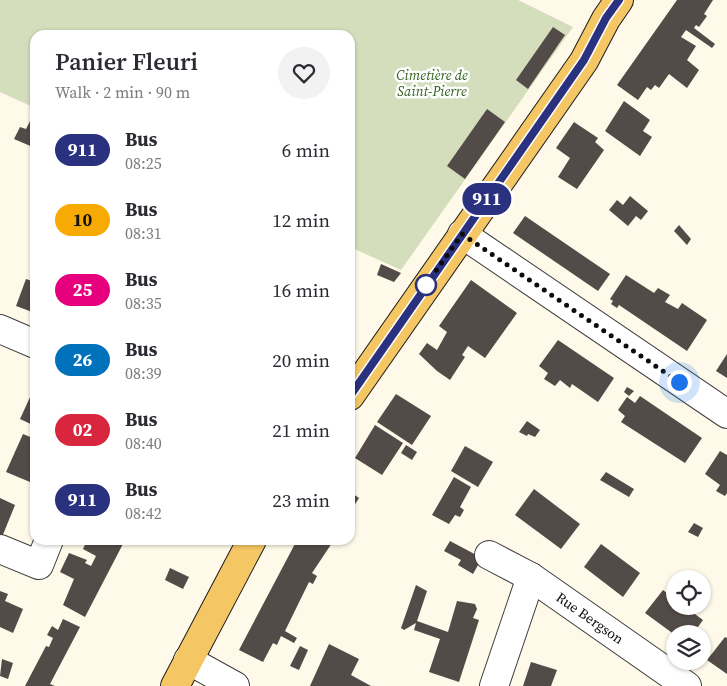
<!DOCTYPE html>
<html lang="en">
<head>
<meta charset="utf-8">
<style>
	body { margin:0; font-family:"Source Serif 4",serif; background:#f2f2f3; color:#2b2b33; height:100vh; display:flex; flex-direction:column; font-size:19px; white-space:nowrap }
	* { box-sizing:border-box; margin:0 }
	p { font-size:16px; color:#7c7c81 }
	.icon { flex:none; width:28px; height:28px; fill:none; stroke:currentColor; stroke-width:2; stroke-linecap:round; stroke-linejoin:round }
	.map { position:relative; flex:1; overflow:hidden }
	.sheet { position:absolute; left:30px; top:30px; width:325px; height:515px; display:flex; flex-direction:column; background:#fff; border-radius:15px; box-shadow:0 1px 4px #0004 }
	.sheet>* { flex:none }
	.badge { padding:0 10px; border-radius:16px; font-size:18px; line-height:32px }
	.controls { position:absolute; left:666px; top:570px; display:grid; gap:10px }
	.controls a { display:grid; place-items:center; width:45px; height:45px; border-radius:50%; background:#fff; box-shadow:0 1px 4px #0004; font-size:25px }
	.you { position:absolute; width:25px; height:25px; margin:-12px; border:4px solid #fff; border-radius:50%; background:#1a73e8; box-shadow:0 0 0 8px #1a73e833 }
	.map>.badge { position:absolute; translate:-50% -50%; box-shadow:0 0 0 2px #fff }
	.round { display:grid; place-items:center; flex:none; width:52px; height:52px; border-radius:26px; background:#f2f2f3 }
	.overview { display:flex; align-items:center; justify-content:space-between; height:85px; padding:0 25px }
	h1 { font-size:24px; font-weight:600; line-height:38px }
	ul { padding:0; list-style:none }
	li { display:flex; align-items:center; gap:15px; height:70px; padding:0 25px }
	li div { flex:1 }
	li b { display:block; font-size:19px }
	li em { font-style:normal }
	li .badge { min-width:55px; font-weight:700; text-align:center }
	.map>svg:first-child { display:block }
	.cemetery { fill:#d5debc }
	.building { fill:#534b47 }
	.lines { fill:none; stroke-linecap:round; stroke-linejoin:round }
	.minor-casing { stroke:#3e3e3e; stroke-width:30 }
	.major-casing { stroke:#1c1c1c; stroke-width:30 }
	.minor { stroke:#fff; stroke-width:28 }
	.major { stroke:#f4c764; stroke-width:28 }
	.line-casing { stroke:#fff; stroke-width:11 }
	.line { stroke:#2a317e; stroke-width:8 }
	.walk { stroke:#0b0b0b; stroke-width:5; stroke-dasharray:0 9 }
	.stop-dot { fill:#fff; stroke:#2a317e; stroke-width:2.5 }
	.labels { text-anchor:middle; stroke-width:5; stroke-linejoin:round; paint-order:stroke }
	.park-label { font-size:14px; font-style:italic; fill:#305f1e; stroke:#fff }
	.street-label { font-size:14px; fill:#0b0b0b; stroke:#fff }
</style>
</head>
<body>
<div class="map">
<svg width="727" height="686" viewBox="0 0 727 686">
	<rect width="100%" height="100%" fill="#fef9e9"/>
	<polygon class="cemetery" points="0,0 518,0 573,27 401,270 350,247 350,35 35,35 35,108 0,92"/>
	<g class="building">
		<polygon points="677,0 713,0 704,14 707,16 699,27 696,25 694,28 715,44 712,48 686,30 681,37 696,46 687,60 699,70 687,88 669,74 659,88 655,85 651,90 647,87 638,100 617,85"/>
		<polygon points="553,27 565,35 528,89 516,80"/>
		<polygon points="624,101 650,120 643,131 652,137 640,156 605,131"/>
		<polygon points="487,109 505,122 465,179 447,166"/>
		<polygon points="32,117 35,119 35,148 14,139 20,127 26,129"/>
		<polygon points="574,122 598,138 595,142 604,150 577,189 558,177 570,158 556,148"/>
		<polygon points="630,196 648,211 641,220 636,216 628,226 609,210 617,200 623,205"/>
		<polygon points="525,216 610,274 598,291 513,233"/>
		<polygon points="679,225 691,239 687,245 674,231"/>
		<polygon points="381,264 401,273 394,282 377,275"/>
		<polygon points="626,275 654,293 658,288 670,295 665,302 678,309 682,303 707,320 687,351 619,305 617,308 611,304 613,301 610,299"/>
		<polygon points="26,279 35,282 35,313 16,306"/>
		<polygon points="471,280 517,313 485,358 468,346 462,355 465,357 450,380 437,371 419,354 427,343 437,350 447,332 439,326"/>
		<polygon points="558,340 614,378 598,402 572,384 570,388 560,380 555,386 544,379 548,373 539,366"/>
		<polygon points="727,354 727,378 716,371"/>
		<polygon points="627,387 634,391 629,396 624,392"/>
		<polygon points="396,394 431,416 412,445 377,422"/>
		<polygon points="31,395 35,396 35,426 20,419"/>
		<polygon points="640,396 702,438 685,463 621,422 625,416 618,410 627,397 635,403"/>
		<polygon points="527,421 540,430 535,437 528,434 527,436 519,432"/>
		<polygon points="375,425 403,443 382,475 355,458"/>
		<polygon points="23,434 35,439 35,471 30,482 6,472"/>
		<polygon points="406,445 417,452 412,460 401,453"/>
		<polygon points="465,446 493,462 478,487 451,471"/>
		<polygon points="720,451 727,455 727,493 725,496 716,491 720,485 705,474"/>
		<polygon points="606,472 634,489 629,497 600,480"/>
		<polygon points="454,477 471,487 460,507 464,510 460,517 455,515 449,524 432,515"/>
		<polygon points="534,489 580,524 561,549 515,515"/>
		<polygon points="350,492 359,498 350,512"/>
		<polygon points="0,498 15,505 0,542"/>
		<polygon points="694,523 703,528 698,537 688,532"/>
		<polygon points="87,540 125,540 85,617 63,605 74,579 60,572 69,553 87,560 85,563 91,566 96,556 83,549"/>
		<polygon points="297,540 334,540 312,573 317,576 313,584 309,582 285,631 297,638 294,643 281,636 277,645 273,643 263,662 239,650"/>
		<polygon points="450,541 482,558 473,574 458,565 461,560 444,551"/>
		<polygon points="601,544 640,573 623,597 584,567"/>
		<polygon points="170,568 189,577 183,589 165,580"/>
		<polygon points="416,585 427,591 417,621 448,632 457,601 475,604 477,609 473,618 479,620 459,682 429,672 440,639 414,630 416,623 404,630 401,628"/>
		<polygon points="663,590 675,599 675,606 684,606 703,620 693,634 675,635 645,613"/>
		<polygon points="0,591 8,594 5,601 23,609 13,633 0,627"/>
		<polygon points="63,619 80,627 50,684 55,686 25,686 46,646 49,647 53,638 47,635 52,626 58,630"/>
		<polygon points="725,637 727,638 727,674 707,660"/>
		<polygon points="329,644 359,659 351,675 371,686 310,686"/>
		<polygon points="300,646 308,650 299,670 290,666"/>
		<polygon points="2,659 13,663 8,679 0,676"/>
		<polygon points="531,662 557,670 551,686 523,686"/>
	</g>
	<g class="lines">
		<defs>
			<g id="minor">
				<polyline points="462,234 727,414"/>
				<polyline points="0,329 35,344"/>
				<polyline points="0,549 39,565 49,540"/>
				<polyline points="489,555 531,577 687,686"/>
				<polyline points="188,660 235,686"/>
				<polyline points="494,686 531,577"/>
			</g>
			<g id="major">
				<polyline points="350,396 584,61 606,19 619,0"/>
				<polyline points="175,686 252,540"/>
			</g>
		</defs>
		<use href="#minor" class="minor-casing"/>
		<use href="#major" class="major-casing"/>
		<use href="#minor" class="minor"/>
		<use href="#major" class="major"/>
	</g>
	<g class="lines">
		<defs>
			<polyline id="line" points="350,396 584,60 606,18 619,0"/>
		</defs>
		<use href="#line" class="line-casing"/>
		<use href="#line" class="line"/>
		<polyline class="walk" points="426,285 462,234 679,382"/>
	</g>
	<circle class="stop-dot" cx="426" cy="285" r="10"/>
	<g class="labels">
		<g class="park-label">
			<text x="432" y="80">Cimetière de<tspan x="432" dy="16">Saint-Pierre</tspan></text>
		</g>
		<g class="street-label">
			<text transform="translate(590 618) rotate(35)" y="5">Rue Bergson</text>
		</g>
	</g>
</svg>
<div class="controls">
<a><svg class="icon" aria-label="locate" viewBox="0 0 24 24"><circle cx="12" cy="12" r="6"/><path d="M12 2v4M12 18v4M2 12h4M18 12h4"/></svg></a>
<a><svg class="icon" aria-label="layers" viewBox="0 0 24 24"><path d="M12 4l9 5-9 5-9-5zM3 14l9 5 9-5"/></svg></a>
</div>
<div class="you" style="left:679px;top:382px"></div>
<b class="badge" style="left:487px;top:199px;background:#2a317e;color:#fff">911</b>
<section class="sheet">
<div class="overview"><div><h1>Panier Fleuri</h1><p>Walk · 2 min · 90 m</p></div><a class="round"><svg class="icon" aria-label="heart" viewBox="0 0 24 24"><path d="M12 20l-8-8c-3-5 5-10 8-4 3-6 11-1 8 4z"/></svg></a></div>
<ul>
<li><span class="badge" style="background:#2a317e;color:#fff">911</span><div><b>Bus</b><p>08:25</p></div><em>6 min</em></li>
<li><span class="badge" style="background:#f8aa04;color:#111">10</span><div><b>Bus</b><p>08:31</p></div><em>12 min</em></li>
<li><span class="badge" style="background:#e6007e;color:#fff">25</span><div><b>Bus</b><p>08:35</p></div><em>16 min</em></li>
<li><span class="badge" style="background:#0072bc;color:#fff">26</span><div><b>Bus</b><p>08:39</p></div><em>20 min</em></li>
<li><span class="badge" style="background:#d7263d;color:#fff">02</span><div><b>Bus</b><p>08:40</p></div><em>21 min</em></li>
<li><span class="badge" style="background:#2a317e;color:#fff">911</span><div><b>Bus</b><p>08:42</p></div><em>23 min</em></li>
</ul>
</section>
</div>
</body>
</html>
